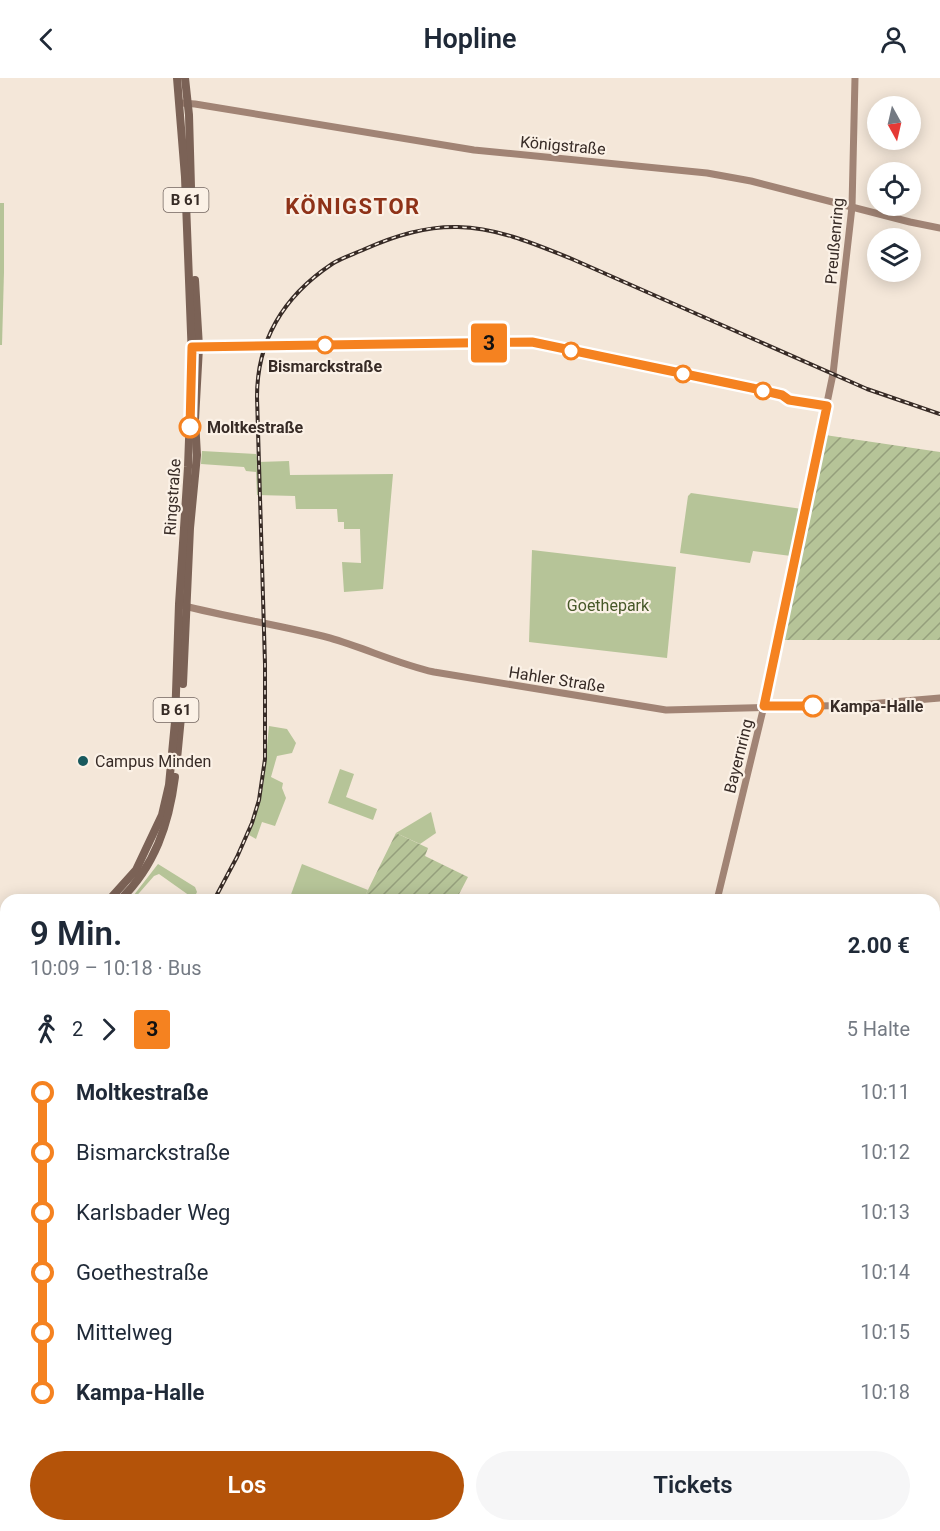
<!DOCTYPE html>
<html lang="de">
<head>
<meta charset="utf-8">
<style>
	body { margin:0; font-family:Roboto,sans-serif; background:#f6f6f7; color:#1f2937; height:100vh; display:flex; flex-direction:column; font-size:22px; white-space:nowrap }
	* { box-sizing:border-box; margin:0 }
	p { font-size:20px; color:#747a83 }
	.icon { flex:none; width:33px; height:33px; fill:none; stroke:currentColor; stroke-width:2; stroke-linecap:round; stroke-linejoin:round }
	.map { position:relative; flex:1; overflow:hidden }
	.side { position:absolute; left:0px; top:816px; width:940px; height:638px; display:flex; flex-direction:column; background:#fff; border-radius:18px 18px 0 0; box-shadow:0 3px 15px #0003 }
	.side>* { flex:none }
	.badge { padding:0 12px; border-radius:4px; font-size:21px; line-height:39px }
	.needle { width:39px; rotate:172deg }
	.controls { position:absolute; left:867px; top:18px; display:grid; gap:12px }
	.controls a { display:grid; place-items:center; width:54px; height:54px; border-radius:50%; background:#fff; box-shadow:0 3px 15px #0003; font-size:30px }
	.map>.badge { position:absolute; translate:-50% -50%; box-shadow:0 0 0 3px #fff }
	.legs { display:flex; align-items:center; gap:9px; height:66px; padding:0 30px; font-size:20px }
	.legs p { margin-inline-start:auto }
	.headline { display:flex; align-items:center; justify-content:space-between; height:102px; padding:0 30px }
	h1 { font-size:33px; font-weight:600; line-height:45px }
	.button { display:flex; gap:12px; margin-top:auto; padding:12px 30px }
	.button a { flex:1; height:69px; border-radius:36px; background:#b45309; color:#fff; font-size:24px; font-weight:600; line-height:69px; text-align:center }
	.button a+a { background:#f6f6f7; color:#1f2937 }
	ul { padding:0 30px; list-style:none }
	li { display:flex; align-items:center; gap:21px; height:60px; font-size:22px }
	li i { display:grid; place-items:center; width:9px; height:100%; margin:0 8px; background:currentColor }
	li i::after { content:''; width:15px; height:15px; margin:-8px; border:4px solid; border-radius:50%; background:#fff }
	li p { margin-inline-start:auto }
	li:first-child i { background:linear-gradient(#0000 50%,currentColor 0) }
	li:last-child i { background:linear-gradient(currentColor 50%,#0000 0) }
	header { display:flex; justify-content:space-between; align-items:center; height:78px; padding:0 30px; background:#fff; font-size:27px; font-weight:600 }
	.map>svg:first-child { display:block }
	.green { fill:#b6c498 }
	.garden { fill:url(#garden-furrows) }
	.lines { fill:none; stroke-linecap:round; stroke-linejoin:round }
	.secondary { stroke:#a18475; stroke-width:7 }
	.primary { stroke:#7b6256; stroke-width:8 }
	.rail-casing { stroke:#372b26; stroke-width:4 }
	.rail { stroke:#fbf1e6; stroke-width:1.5; stroke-dasharray:4.5; stroke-linecap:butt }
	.line-1-casing { stroke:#fff; stroke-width:14 }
	.line-1 { stroke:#f58220; stroke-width:9 }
	.stop-1-dot { fill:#fff; stroke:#f58220; stroke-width:3 }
	.poi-dot { fill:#18595d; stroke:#fbf1e6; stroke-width:2 }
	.labels { text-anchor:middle; stroke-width:4.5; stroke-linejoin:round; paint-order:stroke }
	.shield { fill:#fbf1e6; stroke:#726660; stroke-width:1.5 }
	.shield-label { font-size:15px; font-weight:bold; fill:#372b26 }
	.street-label { font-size:16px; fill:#372b26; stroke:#fbf1e6 }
	.stop-label { font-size:16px; font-weight:bold; fill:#372b26; stroke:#fbf1e6; text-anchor:start }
	.park-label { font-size:16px; fill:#475828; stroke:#fbf1e6 }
	.poi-label { font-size:16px; fill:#372b26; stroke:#fbf1e6; text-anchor:start }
	.district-label { font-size:22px; font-weight:bold; letter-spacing:1.5px; fill:#8e3218; stroke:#fbf1e6 }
</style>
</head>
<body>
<header><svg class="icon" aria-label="back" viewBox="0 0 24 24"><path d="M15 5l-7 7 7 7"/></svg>Hopline<svg class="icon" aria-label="person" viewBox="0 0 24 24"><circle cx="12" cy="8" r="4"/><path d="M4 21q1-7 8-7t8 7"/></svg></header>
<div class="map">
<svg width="940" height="1453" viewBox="0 0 940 1453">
	<defs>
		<pattern id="garden-furrows" width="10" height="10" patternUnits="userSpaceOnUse" patternTransform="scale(1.5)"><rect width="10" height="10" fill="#b6c498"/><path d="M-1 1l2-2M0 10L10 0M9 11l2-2" fill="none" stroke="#959f7c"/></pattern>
	</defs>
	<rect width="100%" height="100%" fill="#f4e7d9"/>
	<g class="green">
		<polygon points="0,125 4,125 4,194 2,267 0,267"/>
		<polygon points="202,373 256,376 258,384 289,383 290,397 393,396 383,511 344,514 342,484 361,485 360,451 344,451 344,444 338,444 337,431 296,431 295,418 257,417 256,394 246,393 244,389 201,386"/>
		<polygon points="691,415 802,431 791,478 753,473 750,485 680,475 688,418"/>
		<polygon points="532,472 676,489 667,580 529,564"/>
		<polygon points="269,648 287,651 296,665 292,675 277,678 271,699 283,705 282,710 286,720 275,748 262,744 256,761 249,757 263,709"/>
		<polygon points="340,691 354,696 346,719 377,731 373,742 328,725"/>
		<polygon points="431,734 436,755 420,766 396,755"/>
		<polygon points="158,786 195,809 197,814 195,818 190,818 159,796 154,798 133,822 130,822"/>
		<polygon points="302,786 368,812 363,822 289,822"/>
	</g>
	<g class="garden">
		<polygon points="825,357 940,374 940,562 781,562"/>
		<polygon points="396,755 428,770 425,778 468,799 456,822 363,822"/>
	</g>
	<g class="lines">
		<g class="secondary">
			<polyline points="181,25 195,26 474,72 707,95 751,103 910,144 940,150"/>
			<path d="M181 527C230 540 281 547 330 560 365 570 398 586 434 594L666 632 857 627 940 620"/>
			<polyline points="717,822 764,628 833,296 852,129 855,0"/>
			<polyline points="0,1113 6,1118"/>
			<polyline points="480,1448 487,1453"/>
			<polyline points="275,1453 279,1448"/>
		</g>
		<g class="primary">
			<polyline points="185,0 189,37 191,109"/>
			<polyline points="183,606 190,450 197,377 195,342 199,269 195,202"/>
			<polyline points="177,681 181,639"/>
			<polyline points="109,822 136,792 162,737 169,707 175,644 179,526 188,389 192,280 185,99 177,0"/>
			<path d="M120 822C155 788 169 746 175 699"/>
			<polyline points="0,890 6,887"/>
			<polyline points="0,896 6,893"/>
		</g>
		<defs>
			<g id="rail">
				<path d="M214 822 237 779 252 745 259 722 265 681V586L257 319C257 262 284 218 332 186 341 180 354 176 365 171 394 158 425 148 458 149 498 150 535 166 572 181L867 311 940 336"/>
				<polyline points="0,979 6,977"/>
			</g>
		</defs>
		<use href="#rail" class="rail-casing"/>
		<use href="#rail" class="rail"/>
	</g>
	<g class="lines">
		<defs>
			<polyline id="line-1" points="190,349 192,269 532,264 752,310 782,317 789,322 827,328 764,628 813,628"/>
		</defs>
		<use href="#line-1" class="line-1-casing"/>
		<use href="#line-1" class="line-1"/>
	</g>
	<g class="stop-1-dot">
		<circle cx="325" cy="267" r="8"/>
		<circle cx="571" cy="273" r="8"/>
		<circle cx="683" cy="296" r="8"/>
		<circle cx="763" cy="313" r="8"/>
		<circle cx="190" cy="349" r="10"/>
		<circle cx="813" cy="628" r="10"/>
	</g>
	<circle class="poi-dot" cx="83" cy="683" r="6"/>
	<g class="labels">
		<g class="shield">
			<rect x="163.5" y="110" width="45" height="24" rx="4.5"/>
			<rect x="153.5" y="620" width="45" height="24" rx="4.5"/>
		</g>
		<g class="shield-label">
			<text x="186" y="127">B 61</text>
			<text x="176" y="637">B 61</text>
		</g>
		<g class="street-label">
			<text transform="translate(563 67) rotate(5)" y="6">Königstraße</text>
			<text transform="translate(834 163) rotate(-85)" y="6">Preußenring</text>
			<text transform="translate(172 419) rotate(-86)" y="6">Ringstraße</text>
			<text transform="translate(557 601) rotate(9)" y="6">Hahler Straße</text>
			<text transform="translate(738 678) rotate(-76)" y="6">Bayernring</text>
		</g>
		<g class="stop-label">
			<text x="325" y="294" text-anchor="middle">Bismarckstraße</text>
			<text x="207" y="355">Moltkestraße</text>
			<text x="830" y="634">Kampa-Halle</text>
		</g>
		<g class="park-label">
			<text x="608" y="533">Goethepark</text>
		</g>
		<g class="poi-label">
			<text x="95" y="689">Campus Minden</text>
		</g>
		<g class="district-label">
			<text x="353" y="136">KÖNIGSTOR</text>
		</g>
	</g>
</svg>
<div class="controls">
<a><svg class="needle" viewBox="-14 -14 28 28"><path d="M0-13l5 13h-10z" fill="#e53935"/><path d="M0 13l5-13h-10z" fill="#747a83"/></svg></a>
<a><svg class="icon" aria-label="locate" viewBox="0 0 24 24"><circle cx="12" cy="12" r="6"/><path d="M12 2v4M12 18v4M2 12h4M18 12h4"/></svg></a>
<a><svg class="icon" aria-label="layers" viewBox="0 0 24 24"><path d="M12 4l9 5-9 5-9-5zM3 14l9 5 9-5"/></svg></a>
</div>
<b class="badge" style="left:489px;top:265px;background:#f58220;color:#111">3</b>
<section class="side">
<div class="headline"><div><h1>9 Min.</h1><p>10:09 – 10:18 · Bus</p></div><b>2.00 €</b></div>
<div class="legs"><svg class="icon" aria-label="walk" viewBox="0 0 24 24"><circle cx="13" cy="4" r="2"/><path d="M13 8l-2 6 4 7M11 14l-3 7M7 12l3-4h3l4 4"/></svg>2<svg class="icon" aria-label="forward" viewBox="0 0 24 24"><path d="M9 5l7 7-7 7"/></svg><b class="badge" style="background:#f58220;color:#111">3</b><p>5 Halte</p></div>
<ul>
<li><i style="color:#f58220"></i><b>Moltkestraße</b><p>10:11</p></li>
<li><i style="color:#f58220"></i><span>Bismarckstraße</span><p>10:12</p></li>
<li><i style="color:#f58220"></i><span>Karlsbader Weg</span><p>10:13</p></li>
<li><i style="color:#f58220"></i><span>Goethestraße</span><p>10:14</p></li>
<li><i style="color:#f58220"></i><span>Mittelweg</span><p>10:15</p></li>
<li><i style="color:#f58220"></i><b>Kampa-Halle</b><p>10:18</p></li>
</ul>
<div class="button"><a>Los</a><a>Tickets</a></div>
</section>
</div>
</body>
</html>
